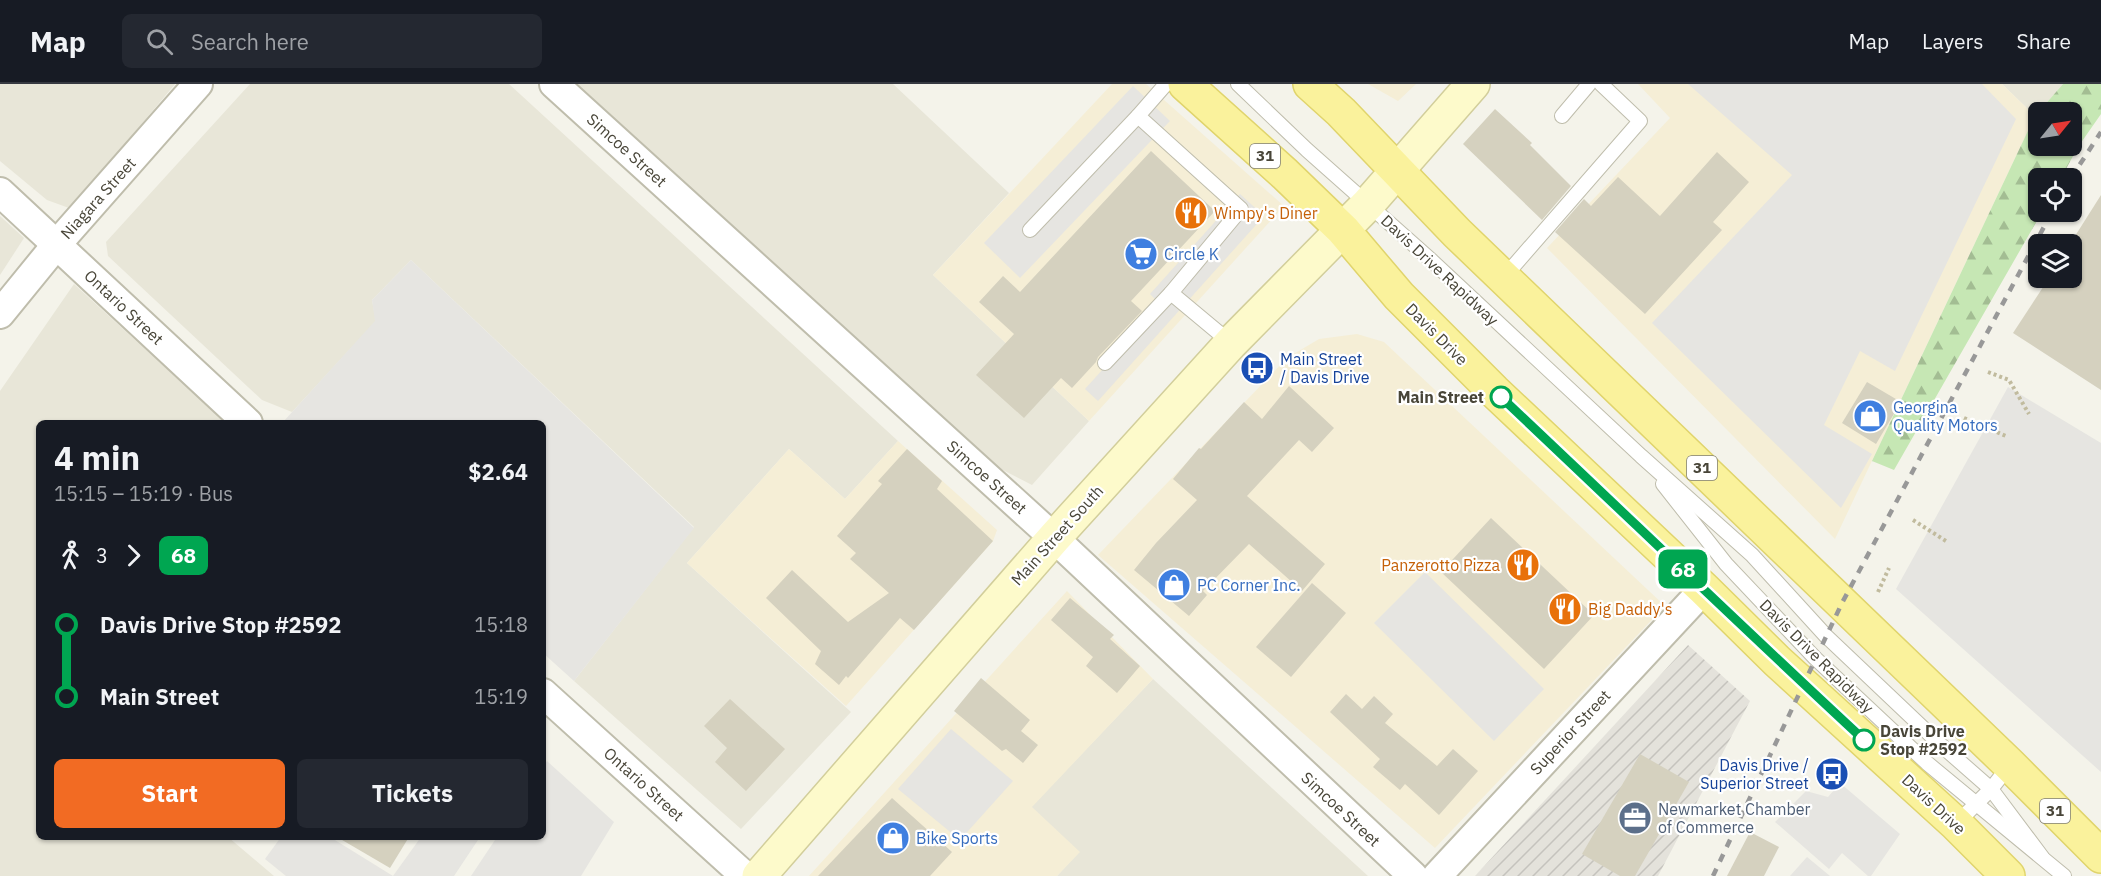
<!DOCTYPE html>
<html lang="en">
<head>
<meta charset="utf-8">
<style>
	body { margin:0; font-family:"IBM Plex Sans",sans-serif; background:#242831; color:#f1f3f6; height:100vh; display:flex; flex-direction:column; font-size:22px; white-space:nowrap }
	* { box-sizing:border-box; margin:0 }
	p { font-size:20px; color:#9ea1a6 }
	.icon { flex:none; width:33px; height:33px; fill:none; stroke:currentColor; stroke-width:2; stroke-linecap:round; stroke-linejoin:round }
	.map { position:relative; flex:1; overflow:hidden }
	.panel { position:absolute; left:36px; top:336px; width:510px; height:420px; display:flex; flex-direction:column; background:#171b24; border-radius:9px; box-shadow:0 2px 4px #0004 }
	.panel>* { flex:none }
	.badge { padding:0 12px; border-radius:9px; font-size:21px; line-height:39px }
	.needle { width:39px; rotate:60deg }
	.fabs { position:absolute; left:2028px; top:18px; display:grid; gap:12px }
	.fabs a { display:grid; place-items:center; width:54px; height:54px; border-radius:9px; background:#171b24; box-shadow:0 2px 4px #0004; font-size:30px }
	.map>.badge { position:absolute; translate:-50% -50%; box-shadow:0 0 0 3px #fff }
	.legs { display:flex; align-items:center; gap:9px; height:66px; padding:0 18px; font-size:20px }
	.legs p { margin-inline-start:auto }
	.summary { display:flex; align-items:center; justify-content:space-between; height:102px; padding:0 18px }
	h1 { font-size:33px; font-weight:700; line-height:45px }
	.cta { display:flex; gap:12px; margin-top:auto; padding:12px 18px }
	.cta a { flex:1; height:69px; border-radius:9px; background:#f26b23; color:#fff; font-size:24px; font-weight:700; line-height:69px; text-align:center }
	.cta a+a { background:#242831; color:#f1f3f6 }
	ul { padding:0 18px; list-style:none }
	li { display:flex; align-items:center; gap:21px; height:72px; font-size:22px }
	li i { display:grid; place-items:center; width:9px; height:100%; margin:0 8px; background:currentColor }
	li i::after { content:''; width:15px; height:15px; margin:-8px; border:4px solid; border-radius:50%; background:#171b24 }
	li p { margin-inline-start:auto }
	li:first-child i { background:linear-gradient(#0000 50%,currentColor 0) }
	li:last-child i { background:linear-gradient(currentColor 50%,#0000 0) }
	header { display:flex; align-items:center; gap:36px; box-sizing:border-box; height:84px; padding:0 30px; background:#171b24; border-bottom:2px solid #363941 }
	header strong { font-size:28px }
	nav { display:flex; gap:33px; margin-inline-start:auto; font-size:21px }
	.search { width:420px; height:54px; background:#242831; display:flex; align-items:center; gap:15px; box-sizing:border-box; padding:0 21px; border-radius:9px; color:#9ea1a6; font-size:22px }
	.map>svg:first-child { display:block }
	.residential { fill:#e8e6d8 }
	.commercial { fill:#f5eed6 }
	.industrial { fill:url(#industrial-furrows) }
	.forest { fill:url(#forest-firs); fill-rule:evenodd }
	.parking { fill:#e6e5e1 }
	.building { fill:#d5d1bf }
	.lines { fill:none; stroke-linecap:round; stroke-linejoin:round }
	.lane-casing { stroke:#bfbdac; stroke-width:16 }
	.street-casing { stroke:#bfbdac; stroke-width:32 }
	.secondary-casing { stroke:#d2ce9b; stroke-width:36 }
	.primary-casing { stroke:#e0d46c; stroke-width:36 }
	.path { stroke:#c1bb9e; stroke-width:4; stroke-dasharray:3 3; stroke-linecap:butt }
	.lane { stroke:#fff; stroke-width:14 }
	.street { stroke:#fff; stroke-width:28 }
	.secondary { stroke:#fdfacb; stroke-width:33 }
	.primary { stroke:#faf29c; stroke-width:33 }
	.rail { stroke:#989898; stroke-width:4.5; stroke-dasharray:8 8; stroke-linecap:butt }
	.line-1-casing { stroke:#fff; stroke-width:14 }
	.line-1 { stroke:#00a651; stroke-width:9 }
	.stop-1-dot { fill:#fff; stroke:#00a651; stroke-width:3 }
	.labels { text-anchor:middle; stroke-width:4.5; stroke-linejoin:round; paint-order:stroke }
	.shield { fill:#fff; stroke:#7f7d74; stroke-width:1.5 }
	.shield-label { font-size:15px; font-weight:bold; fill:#484538 }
	.street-label { font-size:16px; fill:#484538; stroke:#fff }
	.food-label { font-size:16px; fill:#c56008; stroke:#fff; text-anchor:start }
	.shop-label { font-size:16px; fill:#366cbe; stroke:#fff; text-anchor:start }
	.transit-label { font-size:16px; fill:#164399; stroke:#fff; text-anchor:start }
	.stop-label { font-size:16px; font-weight:bold; fill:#484538; stroke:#fff; text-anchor:end }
	.service-label { font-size:16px; fill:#4e5e75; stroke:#fff; text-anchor:start }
</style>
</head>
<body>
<header>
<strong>Map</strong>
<div class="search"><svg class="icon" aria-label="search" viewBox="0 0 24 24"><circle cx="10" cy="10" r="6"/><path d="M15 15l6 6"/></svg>Search here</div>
<nav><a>Map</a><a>Layers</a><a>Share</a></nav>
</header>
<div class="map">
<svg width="2101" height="792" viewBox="0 0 2101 792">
	<defs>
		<pattern id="industrial-furrows" width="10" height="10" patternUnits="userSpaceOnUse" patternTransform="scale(1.5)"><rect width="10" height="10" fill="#e4e2db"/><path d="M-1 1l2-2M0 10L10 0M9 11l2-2" fill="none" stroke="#c5c3bd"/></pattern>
		<pattern id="forest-firs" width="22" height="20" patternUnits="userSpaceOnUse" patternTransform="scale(1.5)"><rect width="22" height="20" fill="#c6e7b4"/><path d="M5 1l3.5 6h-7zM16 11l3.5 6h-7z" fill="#a3bd93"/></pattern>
	</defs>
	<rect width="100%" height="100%" fill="#f4f3ea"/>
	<g class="residential">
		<polygon points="0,0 175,0 89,103 69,124 47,116 0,77"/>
		<polygon points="250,0 509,0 898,357 845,415 789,365 687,479 851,628 741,745 574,597 694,443 411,176 372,216 376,237 292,328 262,316 108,172 106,158"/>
		<polygon points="571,0 893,0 1009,109 933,191 1089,337 1032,401 995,382"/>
		<polygon points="2002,0 2063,0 2035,32"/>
		<polygon points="0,132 24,154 0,191"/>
		<polygon points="74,200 226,339 39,339 39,753 228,753 274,792 0,792 0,307"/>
		<polygon points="1153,595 1368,792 1057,792 1079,768 1031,723"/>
	</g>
	<g class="commercial">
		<polygon points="1112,0 1146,0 1284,122 1089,337 933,191"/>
		<polygon points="1368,0 1416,0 1398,17"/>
		<polygon points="1638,0 2002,0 2035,32 1835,455 1547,164 1670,34"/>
		<polygon points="1357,250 1384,258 1665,522 1435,764 1098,471 1287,274 1319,255"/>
		<polygon points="898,357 997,446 993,457 846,622 687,479 789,365 845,415"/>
		<polygon points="1067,507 1153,595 1032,723 1080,768 1057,792 809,792"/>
	</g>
	<polygon class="industrial" points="1688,561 1750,617 1658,792 1475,792"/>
	<path class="forest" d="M2063 0H2101V30L2078 63 2061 94H2038V128H2042L1894 386 1872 377 2035 32ZM2038 28H2072V62H2038Z"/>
	<g class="parking">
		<polygon points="1688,0 1982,0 2016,35 1895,287 1860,267 1824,341 1872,370 1841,424 1652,239 1792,91"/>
		<polygon points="1133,2 1170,37 1020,194 984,159"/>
		<polygon points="1240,110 1264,132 1098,317 1085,305 1161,221 1150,210"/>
		<polygon points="411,176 694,444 574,597 543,569 543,339 283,338 375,237 372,216"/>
		<polygon points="2008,303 2101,359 2101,688 1896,505"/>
		<polygon points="1425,488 1544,605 1494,657 1374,539"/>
		<polygon points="951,645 1013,697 960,756 898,705"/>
		<polygon points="547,677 614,738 581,792 471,792 497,753 543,753 543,683"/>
		<polygon points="1840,699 1900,750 1871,792 1868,792 1842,769 1829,785 1775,738 1806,707 1828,713"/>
		<polygon points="281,753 330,753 393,792 286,792 265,775"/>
		<polygon points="421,753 480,753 454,792 393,792"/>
		<polygon points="1807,773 1830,792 1790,792"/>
	</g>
	<g class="building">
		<polygon points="1495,25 1532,59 1530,61 1571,102 1542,136 1463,60"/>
		<polygon points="1151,67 1215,127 1131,217 1142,227 1098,273 1096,278 1072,304 1061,294 1024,334 976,291 1014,250 979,218 1003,192 1020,208"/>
		<polygon points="1717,68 1749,98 1713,138 1722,146 1645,230 1555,148 1584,115 1591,122 1618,93 1660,132"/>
		<polygon points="2101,111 2101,306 2013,249 2049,194 2072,194 2072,160 2070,160"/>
		<polygon points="1867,298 1901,318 1876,360 1842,339"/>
		<polygon points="1289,302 1334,344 1312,368 1299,356 1247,412 1325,480 1302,507 1249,460 1203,507 1207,511 1189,532 1134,486 1156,459 1197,416 1173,395 1199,364 1201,365 1244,318 1262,335"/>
		<polygon points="907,365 942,397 937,405 993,457 914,546 900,534 848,594 846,592 839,601 815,580 821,567 766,514 792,486 848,538 889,509 850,475 856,469 837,452 882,400 878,397"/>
		<polygon points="1491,434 1594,531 1544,585 1441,488"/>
		<polygon points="1312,499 1346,529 1291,593 1256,563"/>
		<polygon points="1070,514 1114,551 1110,555 1140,582 1117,609 1086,582 1093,573 1051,536"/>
		<polygon points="981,594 1030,636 1021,647 1038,661 1023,679 1006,665 1002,667 954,627"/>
		<polygon points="1346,610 1362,625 1374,612 1393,630 1385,639 1437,682 1453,665 1478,687 1439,731 1405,700 1400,706 1373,683 1380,675 1330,628"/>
		<polygon points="730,615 785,665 746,707 715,678 727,664 704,642"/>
		<polygon points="1640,670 1689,698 1635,792 1620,792 1582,770"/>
		<polygon points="892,714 952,768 930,792 818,792"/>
		<polygon points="1750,748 1779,763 1764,792 1727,792"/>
		<polygon points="337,753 409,753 390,784"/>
	</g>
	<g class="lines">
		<defs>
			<g id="lane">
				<polyline points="1166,0 1138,32 1241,125 1171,209 1231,259"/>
				<polyline points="1238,0 1307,66 1432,177 1641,372 1752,471 1826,552 1942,662 1991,705 2042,773"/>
				<polyline points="1562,32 1589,0"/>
				<polyline points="1030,146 1138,32"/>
				<polyline points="1504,193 1640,37 1601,0"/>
				<polyline points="1105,279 1171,209"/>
				<polyline points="1663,400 1726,480 1815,574 1927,679 2064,792"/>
				<polyline points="1956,740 1991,705 2010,681"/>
			</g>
			<g id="street">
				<polyline points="554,0 1054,454 1413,792"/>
				<polyline points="0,108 248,339"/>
				<polyline points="0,230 57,160 198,0"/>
				<polyline points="543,609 745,792"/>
				<polyline points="1437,792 1704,505"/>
			</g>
			<polyline id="secondary" points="759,792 1054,454 1231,259 1368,120 1473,0"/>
			<g id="primary">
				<polyline points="1185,0 1285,90 1343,146 1399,212 1494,307 1704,505 1777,577 1956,740 2008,792"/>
				<polyline points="1310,0 1341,28 1457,149 2010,681 2101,772"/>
			</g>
		</defs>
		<use href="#lane" class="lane-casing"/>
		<use href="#street" class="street-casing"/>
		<use href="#secondary" class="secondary-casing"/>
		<use href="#primary" class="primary-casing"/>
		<g class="path">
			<polyline points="1988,288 2009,296 2029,330"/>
			<polyline points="1964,334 2006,352"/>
			<polyline points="1913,436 1946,457"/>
			<polyline points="1878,508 1889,484"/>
		</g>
		<use href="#lane" class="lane"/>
		<use href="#street" class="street"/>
		<use href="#secondary" class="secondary"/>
		<use href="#primary" class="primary"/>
		<g class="rail">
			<polyline points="2071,94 2101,48"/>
			<polyline points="1713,792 1842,519 2052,128"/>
		</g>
	</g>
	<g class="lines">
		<defs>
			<path id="line-1" d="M1501 313C1622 427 1742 543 1864 656"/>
		</defs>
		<use href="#line-1" class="line-1-casing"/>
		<use href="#line-1" class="line-1"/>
	</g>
	<defs>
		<symbol id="restaurant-disc" viewBox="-11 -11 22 22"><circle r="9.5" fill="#e8710a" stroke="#fff"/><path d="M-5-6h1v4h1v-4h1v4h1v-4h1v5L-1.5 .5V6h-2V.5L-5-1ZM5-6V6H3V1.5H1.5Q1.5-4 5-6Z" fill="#fff"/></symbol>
		<symbol id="supermarket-disc" viewBox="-11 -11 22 22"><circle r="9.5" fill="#3f7fe0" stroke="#fff"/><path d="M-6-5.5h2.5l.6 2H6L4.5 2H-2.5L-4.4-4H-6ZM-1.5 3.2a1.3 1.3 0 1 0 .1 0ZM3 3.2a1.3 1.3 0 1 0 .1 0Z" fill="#fff"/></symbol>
		<symbol id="bus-disc" viewBox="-11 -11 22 22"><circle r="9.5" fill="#1a4fb4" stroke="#fff"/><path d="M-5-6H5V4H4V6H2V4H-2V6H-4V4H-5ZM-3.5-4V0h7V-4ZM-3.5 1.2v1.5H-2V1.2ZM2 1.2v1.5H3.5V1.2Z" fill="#fff"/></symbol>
		<symbol id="shop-disc" viewBox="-11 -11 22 22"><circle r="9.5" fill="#3f7fe0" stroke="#fff"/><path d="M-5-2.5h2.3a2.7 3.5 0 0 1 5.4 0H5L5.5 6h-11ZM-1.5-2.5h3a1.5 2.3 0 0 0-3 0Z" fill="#fff"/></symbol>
		<symbol id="office-disc" viewBox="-11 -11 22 22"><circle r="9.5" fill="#5c6f8a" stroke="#fff"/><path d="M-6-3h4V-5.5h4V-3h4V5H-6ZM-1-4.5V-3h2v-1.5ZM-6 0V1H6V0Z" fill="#fff"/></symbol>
	</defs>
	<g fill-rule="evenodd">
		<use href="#restaurant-disc" x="1172" y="110" width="38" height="38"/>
		<use href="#supermarket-disc" x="1122" y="151" width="38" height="38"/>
		<use href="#bus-disc" x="1238" y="265" width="38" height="38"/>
		<use href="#shop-disc" x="1851" y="313" width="38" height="38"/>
		<use href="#restaurant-disc" x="1504" y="462" width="38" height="38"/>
		<use href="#shop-disc" x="1155" y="482" width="38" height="38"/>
		<use href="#restaurant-disc" x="1546" y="506" width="38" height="38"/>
		<use href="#bus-disc" x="1813" y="671" width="38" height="38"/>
		<use href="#office-disc" x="1616" y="715" width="38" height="38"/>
		<use href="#shop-disc" x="874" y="735" width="38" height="38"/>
	</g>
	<g class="stop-1-dot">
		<circle cx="1501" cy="313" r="10"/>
		<circle cx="1864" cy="656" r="10"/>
	</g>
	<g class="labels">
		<g class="shield">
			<rect x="1250" y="60" width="30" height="24" rx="4.5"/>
			<rect x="1687" y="372" width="30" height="24" rx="4.5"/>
			<rect x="2040" y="715" width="30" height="24" rx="4.5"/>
		</g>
		<g class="shield-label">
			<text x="1265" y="77">31</text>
			<text x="1702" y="389">31</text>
			<text x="2055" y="732">31</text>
		</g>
		<g class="street-label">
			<text transform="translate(627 66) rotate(42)" y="6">Simcoe Street</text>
			<text transform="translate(98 114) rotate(-48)" y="6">Niagara Street</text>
			<text transform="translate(1440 186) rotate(43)" y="6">Davis Drive Rapidway</text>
			<text transform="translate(124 223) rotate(43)" y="6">Ontario Street</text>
			<text transform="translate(1437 250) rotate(45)" y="6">Davis Drive</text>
			<text transform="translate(987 393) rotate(42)" y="6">Simcoe Street</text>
			<text transform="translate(1057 451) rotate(-48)" y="6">Main Street South</text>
			<text transform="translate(1817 572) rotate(45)" y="6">Davis Drive Rapidway</text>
			<text transform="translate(1570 648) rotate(-47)" y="6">Superior Street</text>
			<text transform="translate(644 700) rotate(42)" y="6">Ontario Street</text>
			<text transform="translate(1934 720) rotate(43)" y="6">Davis Drive</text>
			<text transform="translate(1341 725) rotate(43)" y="6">Simcoe Street</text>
		</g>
		<g class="food-label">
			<text x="1214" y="135">Wimpy's Diner</text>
			<text x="1500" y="487" text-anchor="end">Panzerotto Pizza</text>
			<text x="1588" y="531">Big Daddy's</text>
		</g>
		<g class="shop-label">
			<text x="1164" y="176">Circle K</text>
			<text x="1893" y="329">Georgina<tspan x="1893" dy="18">Quality Motors</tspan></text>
			<text x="1197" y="507">PC Corner Inc.</text>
			<text x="916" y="760">Bike Sports</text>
		</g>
		<g class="transit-label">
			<text x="1280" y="281">Main Street<tspan x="1280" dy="18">/ Davis Drive</tspan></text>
			<text x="1809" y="687" text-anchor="end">Davis Drive /<tspan x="1809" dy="18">Superior Street</tspan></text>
		</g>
		<g class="stop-label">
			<text x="1484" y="319">Main Street</text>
			<text x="1880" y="653" text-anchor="start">Davis Drive<tspan x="1880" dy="18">Stop #2592</tspan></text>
		</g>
		<g class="service-label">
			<text x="1658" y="731">Newmarket Chamber<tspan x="1658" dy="18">of Commerce</tspan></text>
		</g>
	</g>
</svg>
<div class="fabs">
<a><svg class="needle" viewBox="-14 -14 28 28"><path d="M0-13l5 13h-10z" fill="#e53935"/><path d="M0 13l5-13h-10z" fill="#9ea1a6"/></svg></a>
<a><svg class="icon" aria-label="locate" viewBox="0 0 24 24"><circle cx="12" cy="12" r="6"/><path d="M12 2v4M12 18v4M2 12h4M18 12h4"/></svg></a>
<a><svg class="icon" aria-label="layers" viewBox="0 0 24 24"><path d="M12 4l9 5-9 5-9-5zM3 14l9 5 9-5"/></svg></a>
</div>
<b class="badge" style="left:1683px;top:485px;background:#00a651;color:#fff">68</b>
<section class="panel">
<div class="summary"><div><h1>4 min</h1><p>15:15 – 15:19 · Bus</p></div><b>$2.64</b></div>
<div class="legs"><svg class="icon" aria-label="walk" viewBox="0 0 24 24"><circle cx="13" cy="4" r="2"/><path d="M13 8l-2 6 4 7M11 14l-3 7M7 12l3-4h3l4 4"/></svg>3<svg class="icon" aria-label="forward" viewBox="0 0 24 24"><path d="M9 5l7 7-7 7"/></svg><b class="badge" style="background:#00a651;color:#fff">68</b></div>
<ul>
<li><i style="color:#00a651"></i><b>Davis Drive Stop #2592</b><p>15:18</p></li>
<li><i style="color:#00a651"></i><b>Main Street</b><p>15:19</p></li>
</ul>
<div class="cta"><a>Start</a><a>Tickets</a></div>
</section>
</div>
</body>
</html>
